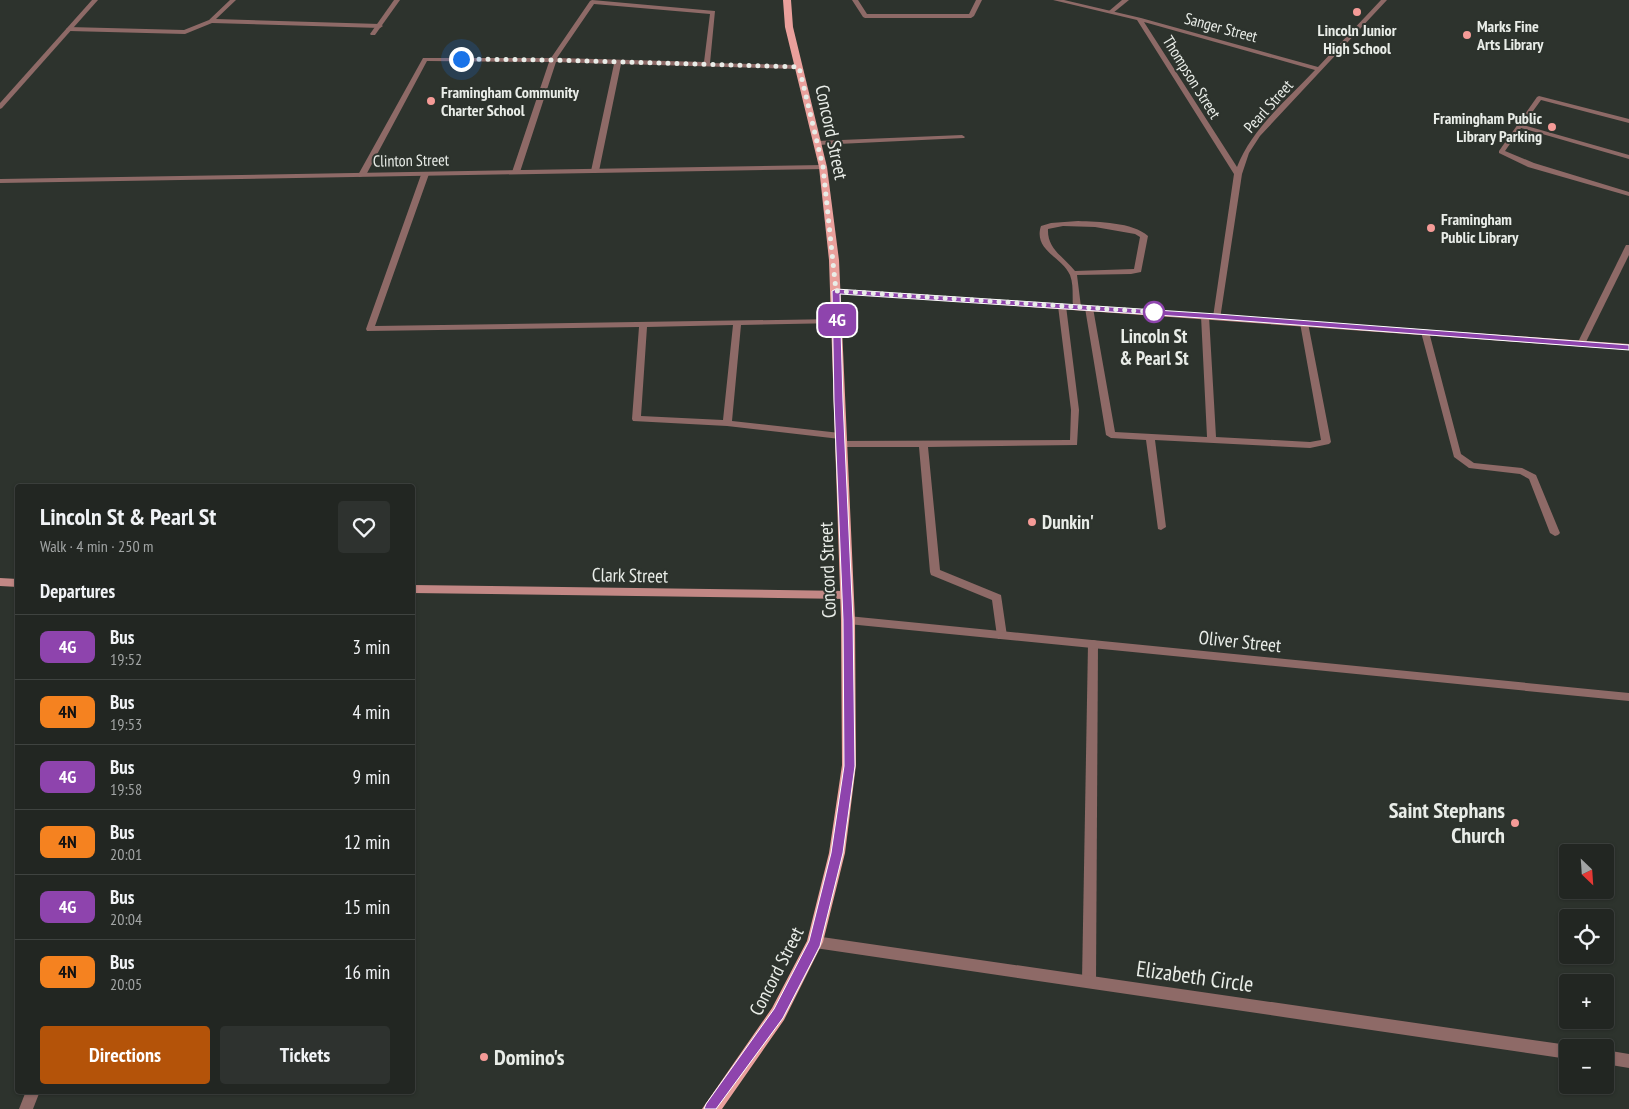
<!DOCTYPE html>
<html lang="en">
<head>
<meta charset="utf-8">
<style>
	body { margin:0; font-family:"PT Sans Narrow",sans-serif; background:#2e322f; color:#f1f3f6; height:100vh; display:flex; flex-direction:column; font-size:19px; white-space:nowrap }
	* { box-sizing:border-box; margin:0 }
	p { font-size:16px; color:#a2a5a5 }
	.icon { flex:none; width:28px; height:28px; fill:none; stroke:currentColor; stroke-width:2; stroke-linecap:round; stroke-linejoin:round }
	.map { position:relative; flex:1; overflow:hidden }
	.panel { position:absolute; left:15px; top:484px; width:400px; height:610px; display:flex; flex-direction:column; background:#222622; border-radius:5px; box-shadow:0 1px 4px #0004,0 0 0 1px #3f4340 }
	.panel>* { flex:none }
	.badge { padding:0 10px; border-radius:8px; font-size:18px; line-height:32px }
	.needle { width:32px; rotate:155deg }
	.fabs { position:absolute; left:1559px; top:844px; display:grid; gap:10px }
	.fabs a { display:grid; place-items:center; width:55px; height:55px; border-radius:5px; background:#222622; box-shadow:0 1px 4px #0004,0 0 0 1px #3f4340; font-size:25px }
	.you { position:absolute; width:25px; height:25px; margin:-12px; border:4px solid #fff; border-radius:50%; background:#1a73e8; box-shadow:0 0 0 8px #1a73e833 }
	.map>.badge { position:absolute; translate:-50% -50%; box-shadow:0 0 0 2px #fff }
	h2 { padding:0 25px; font-size:19px; line-height:45px }
	.round { display:grid; place-items:center; flex:none; width:52px; height:52px; border-radius:5px; background:#2e322f }
	.summary { display:flex; align-items:center; justify-content:space-between; height:85px; padding:0 25px }
	h1 { font-size:24px; font-weight:700; line-height:38px }
	.button { display:flex; gap:10px; margin-top:auto; padding:10px 25px }
	.button a { flex:1; height:58px; border-radius:5px; background:#b45309; color:#fff; font-size:20px; font-weight:700; line-height:58px; text-align:center }
	.button a+a { background:#2e322f; color:#f1f3f6 }
	ul { padding:0; list-style:none }
	li { display:flex; align-items:center; gap:15px; height:65px; padding:0 25px; border-top:1px solid #3f4340 }
	li div { flex:1 }
	li b { display:block; font-size:19px }
	li em { font-style:normal }
	li .badge { min-width:55px; font-weight:700; text-align:center }
	.map>svg:first-child { display:block }
	.lines { fill:none; stroke-linecap:round; stroke-linejoin:round }
	.lane { fill:#8e6a67; fill-rule:evenodd }
	.street { fill:#8e6a67; fill-rule:evenodd }
	.secondary { fill:#c28885; fill-rule:evenodd }
	.primary { fill:#eaa09c; fill-rule:evenodd }
	.line { fill:#8e44ad; stroke:#fff }
	.walk { stroke:#e9ede8; stroke-width:5; stroke-dasharray:0 9 }
	.poi-dot { fill:#f59b97; stroke:#2d332d; stroke-width:2 }
	.stop-dot { fill:#fff; stroke:#8e44ad; stroke-width:2.5 }
	.labels { text-anchor:middle; stroke-width:4; stroke-linejoin:round; paint-order:stroke }
	.far-poi-label { font-size:16px; font-weight:bold; fill:#e9ede8; stroke:#2d332d; text-anchor:start }
	.far-street-label { font-size:16px; fill:#e9ede8; stroke:#2d332d }
	.street-label { font-size:19px; fill:#e9ede8; stroke:#2d332d }
	.stop-label { font-size:19px; font-weight:bold; fill:#e9ede8; stroke:#2d332d }
	.poi-label { font-size:19px; font-weight:bold; fill:#e9ede8; stroke:#2d332d; text-anchor:start }
	.near-poi-label { font-size:22px; font-weight:bold; fill:#e9ede8; stroke:#2d332d; text-anchor:end }
	.near-street-label { font-size:22px; fill:#e9ede8; stroke:#2d332d }
</style>
</head>
<body>
<div class="map">
<svg width="1629" height="1109" viewBox="0 0 1629 1109">
	<rect width="100%" height="100%" fill="#2d332d"/>
	<g class="lines">
		<g class="lane">
			<polygon points="230,0 236,0 216,19 380,24 383,26 380,28 212,23 185,34 69,31 66,29 69,27 184,30 209,20"/>
			<path d="M592 0 715 11 710 63 799 65 802 67 799 69 621 64 599 171 595 173 591 171 614 64 556 62 520 172 516 174 512 172 549 62 427 61 366 175 359 177 358 175 423 58H551L590 1ZM594 4 710 14 704 62 557 58Z"/>
			<polygon points="852,0 858,0 867,14 969,14 976,0 982,0 974,16 971,18 865,18 863,17"/>
			<polygon points="1122,0 1129,0 1113,13 1109,13 1109,11"/>
			<polygon points="1539,96 1629,119 1629,123 1541,100 1523,125 1629,155 1629,159 1521,128 1505,151 1534,163 1629,192 1629,196 1528,167 1499,153 1499,151 1537,97"/>
			<polygon points="962,135 965,137 964,138 817,145 814,143 817,141"/>
			<path d="M422 172 429 174 375 326 837 319 841 321 840 323 741 325 732 421 840 433 845 436 840 439 727 426 633 421 632 419 639 327 367 331 366 329ZM733 325 723 420 641 416 647 327Z"/>
			<path d="M1078 221C1098 222 1133 222 1148 236L1141 272 1131 274 1077 275 1081 307 1077 309 1073 307C1072 297 1074 285 1070 275 1062 257 1033 250 1041 226L1051 223ZM1063 226 1095 227 1135 234 1140 237 1134 269 1075 271C1064 257 1047 249 1048 229Z"/>
			<polygon points="1059,304 1062,304 1066,306 1079,410 1077,445 928,447 940,570 1001,595 1007,636 1006,639 998,639 997,636 992,600 931,575 930,572 919,447 840,447 835,444 840,441 1070,440 1071,410 1058,306"/>
			<polygon points="1086,306 1092,306 1093,308 1115,432 1207,437 1201,316 1205,314 1209,316 1216,437 1310,442 1321,440 1300,323 1304,321 1308,323 1331,442 1329,444 1310,448 1155,440 1166,527 1161,530 1158,529 1146,440 1111,438 1106,435 1085,308"/>
			<polygon points="1422,330 1425,330 1429,332 1461,454 1474,463 1522,468 1536,475 1560,533 1558,535 1555,536 1550,533 1529,479 1520,474 1469,468 1454,457 1421,332"/>
			<polygon points="1093,640 1097,641 1098,644 1096,981 1094,985 1089,987 1084,985 1082,981 1088,644 1089,641"/>
		</g>
		<g class="street">
			<polygon points="92,0 98,0 2,108 0,109 0,103"/>
			<polygon points="394,0 400,0 375,35 371,35 370,34"/>
			<path d="M1053 0H1064L1141 18 1318 67 1381 0H1387L1260 136 1249 153 1242 174 1220 319H1214L1213 317 1234 174 1137 20ZM1144 22 1315 70C1287 100 1252 128 1237 167Z"/>
			<polygon points="823,165 826,165 826,169 0,183 0,179"/>
			<polygon points="1626,245 1629,245 1629,255 1585,344 1584,346 1578,346 1577,344"/>
			<polygon points="848,616 1629,693 1629,701 848,624 844,623 843,620 844,617"/>
			<polygon points="815,936 1568,1045 1573,1048 1568,1048 1568,1059 815,948 810,946 809,942 810,938"/>
			<polygon points="1605,1050 1629,1054 1629,1068 1605,1064"/>
			<polygon points="26,1091 40,1091 33,1109 19,1109"/>
		</g>
		<g class="secondary">
			<polygon points="833,289 1217,315 1629,344 1629,350 836,293 832,291"/>
			<polygon points="0,578 18,579 18,587 0,586"/>
			<polygon points="412,585 847,591 851,592 852,595 851,598 847,599 412,593"/>
		</g>
		<polygon class="primary" points="783,0 791,0 793,27 827,167 839,260 855,620 856,765 845,853 823,942 784,1020 722,1109 702,1109 772,1008 807,941 829,853 842,765 841,620 829,260 819,167 785,27"/>
	</g>
	<polygon class="line" points="836,289 1217,314 1629,345 1629,350 1217,319 840,294 843,401 853,620 855,766 843,853 820,946 783,1018 716,1109 704,1109 706,1104 774,1009 809,941 831,853 844,766 843,620 834,401 832,291"/>
	<g class="lines">
		<polyline class="walk" points="461,59 553,60 799,67 823,167 836,291 1154,312"/>
	</g>
	<g class="poi-dot">
		<circle cx="1357" cy="12" r="5"/>
		<circle cx="1467" cy="35" r="5"/>
		<circle cx="431" cy="101" r="5"/>
		<circle cx="1552" cy="127" r="5"/>
		<circle cx="1431" cy="228" r="5"/>
		<circle cx="1032" cy="522" r="5"/>
		<circle cx="1515" cy="823" r="5"/>
		<circle cx="484" cy="1057" r="5"/>
	</g>
	<circle class="stop-dot" cx="1154" cy="312" r="10"/>
	<g class="labels">
		<g class="far-poi-label">
			<text x="1477" y="32">Marks Fine<tspan x="1477" dy="18">Arts Library</tspan></text>
			<text x="1357" y="36" text-anchor="middle">Lincoln Junior<tspan x="1357" dy="18">High School</tspan></text>
			<text x="441" y="98">Framingham Community<tspan x="441" dy="18">Charter School</tspan></text>
			<text x="1542" y="124" text-anchor="end">Framingham Public<tspan x="1542" dy="18">Library Parking</tspan></text>
			<text x="1441" y="225">Framingham<tspan x="1441" dy="18">Public Library</tspan></text>
		</g>
		<g class="far-street-label">
			<text transform="translate(1221 27) rotate(15)" y="6">Sanger Street</text>
			<text transform="translate(1192 77) rotate(58)" y="6">Thompson Street</text>
			<text transform="translate(1268 106) rotate(-48)" y="6">Pearl Street</text>
			<text transform="translate(411 160) rotate(-1)" y="6">Clinton Street</text>
		</g>
		<g class="street-label">
			<text transform="translate(832 132) rotate(78)" y="7">Concord Street</text>
			<text transform="translate(827 570) rotate(-92)" y="7">Concord Street</text>
			<text transform="translate(630 575) rotate(1)" y="7">Clark Street</text>
			<text transform="translate(1240 641) rotate(6)" y="7">Oliver Street</text>
			<text transform="translate(776 971) rotate(-63)" y="7">Concord Street</text>
		</g>
		<g class="stop-label">
			<text x="1154" y="343">Lincoln St<tspan x="1154" dy="22">&amp; Pearl St</tspan></text>
		</g>
		<g class="poi-label">
			<text x="1042" y="529">Dunkin'</text>
		</g>
		<g class="near-poi-label">
			<text x="1505" y="818">Saint Stephans<tspan x="1505" dy="25">Church</tspan></text>
			<text x="494" y="1065" text-anchor="start">Domino's</text>
		</g>
		<g class="near-street-label">
			<text transform="translate(1195 976) rotate(8)" y="8">Elizabeth Circle</text>
		</g>
	</g>
</svg>
<div class="fabs">
<a><svg class="needle" viewBox="-14 -14 28 28"><path d="M0-13l5 13h-10z" fill="#e53935"/><path d="M0 13l5-13h-10z" fill="#a2a5a5"/></svg></a>
<a><svg class="icon" aria-label="locate" viewBox="0 0 24 24"><circle cx="12" cy="12" r="6"/><path d="M12 2v4M12 18v4M2 12h4M18 12h4"/></svg></a>
<a>+</a>
<a>−</a>
</div>
<div class="you" style="left:461px;top:59px"></div>
<b class="badge" style="left:837px;top:320px;background:#8e44ad;color:#fff">4G</b>
<section class="panel">
<div class="summary"><div><h1>Lincoln St &amp; Pearl St</h1><p>Walk · 4 min · 250 m</p></div><a class="round"><svg class="icon" aria-label="heart" viewBox="0 0 24 24"><path d="M12 20l-8-8c-3-5 5-10 8-4 3-6 11-1 8 4z"/></svg></a></div>
<h2>Departures</h2>
<ul>
<li><span class="badge" style="background:#8e44ad;color:#fff">4G</span><div><b>Bus</b><p>19:52</p></div><em>3 min</em></li>
<li><span class="badge" style="background:#f58220;color:#111">4N</span><div><b>Bus</b><p>19:53</p></div><em>4 min</em></li>
<li><span class="badge" style="background:#8e44ad;color:#fff">4G</span><div><b>Bus</b><p>19:58</p></div><em>9 min</em></li>
<li><span class="badge" style="background:#f58220;color:#111">4N</span><div><b>Bus</b><p>20:01</p></div><em>12 min</em></li>
<li><span class="badge" style="background:#8e44ad;color:#fff">4G</span><div><b>Bus</b><p>20:04</p></div><em>15 min</em></li>
<li><span class="badge" style="background:#f58220;color:#111">4N</span><div><b>Bus</b><p>20:05</p></div><em>16 min</em></li>
</ul>
<div class="button"><a>Directions</a><a>Tickets</a></div>
</section>
</div>
</body>
</html>
